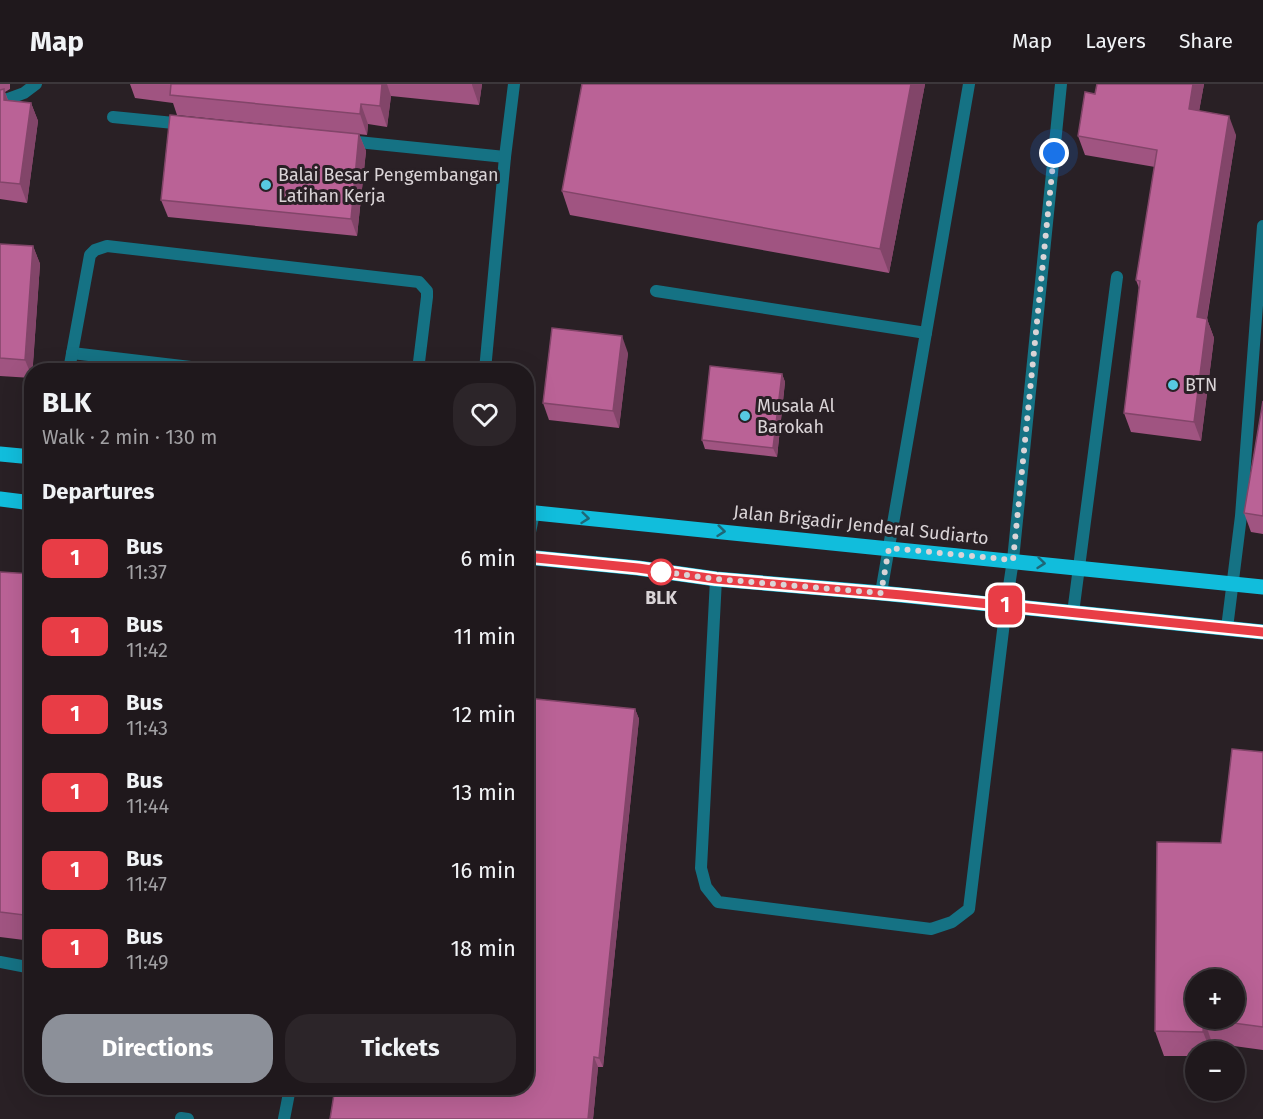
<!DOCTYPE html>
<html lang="en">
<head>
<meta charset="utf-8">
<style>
	body { margin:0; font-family:"Fira Sans",sans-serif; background:#2c2529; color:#f1f3f6; height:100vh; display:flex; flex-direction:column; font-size:22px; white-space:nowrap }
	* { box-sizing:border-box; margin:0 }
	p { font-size:20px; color:#a1a0a3 }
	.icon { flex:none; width:33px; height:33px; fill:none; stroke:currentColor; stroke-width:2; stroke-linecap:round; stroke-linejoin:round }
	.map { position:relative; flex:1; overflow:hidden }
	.drawer { position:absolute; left:24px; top:279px; width:510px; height:732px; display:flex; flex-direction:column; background:#1f181c; border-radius:24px; box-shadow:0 6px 24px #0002,0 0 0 2px #3c373b }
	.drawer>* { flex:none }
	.badge { padding:0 12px; border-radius:9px; font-size:21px; line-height:39px }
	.controls { position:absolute; left:1185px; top:885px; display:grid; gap:12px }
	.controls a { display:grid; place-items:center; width:60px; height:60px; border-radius:50%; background:#1f181c; box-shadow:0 6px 24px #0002,0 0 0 2px #3c373b; font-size:30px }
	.you { position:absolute; width:30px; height:30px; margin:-15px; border:4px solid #fff; border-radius:50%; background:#1a73e8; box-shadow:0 0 0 9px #1a73e833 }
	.map>.badge { position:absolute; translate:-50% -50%; box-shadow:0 0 0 3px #fff }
	h2 { padding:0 18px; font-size:22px; line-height:54px }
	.round { display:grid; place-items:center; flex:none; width:63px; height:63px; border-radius:24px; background:#2c2529 }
	.head { display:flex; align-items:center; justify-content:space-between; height:102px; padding:0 18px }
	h1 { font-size:28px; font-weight:700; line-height:45px }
	.button { display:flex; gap:12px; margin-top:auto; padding:12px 18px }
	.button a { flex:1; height:69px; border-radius:24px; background:#8c9099; color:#fff; font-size:24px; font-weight:700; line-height:69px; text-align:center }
	.button a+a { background:#2c2529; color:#f1f3f6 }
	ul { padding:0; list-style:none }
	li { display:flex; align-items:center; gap:18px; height:78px; padding:0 18px }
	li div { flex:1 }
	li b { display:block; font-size:22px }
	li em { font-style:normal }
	li .badge { min-width:66px; font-weight:700; text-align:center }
	header { display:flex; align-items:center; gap:36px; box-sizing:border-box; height:84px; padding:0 30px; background:#1f181c; border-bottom:2px solid #3c373b }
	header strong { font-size:28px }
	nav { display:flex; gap:33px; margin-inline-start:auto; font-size:21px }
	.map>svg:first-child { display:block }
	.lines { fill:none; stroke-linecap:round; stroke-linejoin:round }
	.lane { stroke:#157284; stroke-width:12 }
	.street { stroke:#157284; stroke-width:12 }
	.primary { stroke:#11bddc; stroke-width:15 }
	.wall { fill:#a05481 }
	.shaded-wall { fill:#824569 }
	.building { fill:#ba6296; stroke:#824569; stroke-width:1.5; fill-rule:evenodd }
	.oneway { stroke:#1e6777 }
	.line-casing { stroke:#fff; stroke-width:14 }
	.line { stroke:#e83d46; stroke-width:9 }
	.walk { stroke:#dad4d7; stroke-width:6; stroke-dasharray:0 10.8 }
	.poi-dot { fill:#57c9e2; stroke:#292025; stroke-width:2 }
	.stop-dot { fill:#fff; stroke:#e83d46; stroke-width:3 }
	.labels { text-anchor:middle; stroke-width:6; stroke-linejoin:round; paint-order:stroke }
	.poi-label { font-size:18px; fill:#dad4d7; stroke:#292025; text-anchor:start }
	.street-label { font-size:18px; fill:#dad4d7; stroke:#292025 }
	.stop-label { font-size:18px; font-weight:bold; fill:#dad4d7; stroke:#292025 }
</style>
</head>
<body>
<header>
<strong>Map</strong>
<nav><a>Map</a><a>Layers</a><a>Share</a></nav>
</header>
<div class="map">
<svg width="1263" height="1035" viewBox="0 0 1263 1035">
	<rect width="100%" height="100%" fill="#292025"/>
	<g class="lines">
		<g class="lane">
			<polyline points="656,207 926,249"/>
			<polyline points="72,269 216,286"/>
			<polyline points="69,286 90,171 95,166 107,162 419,198 427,207 427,213 418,286"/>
			<polyline points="526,467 534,429"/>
			<polyline points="716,495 701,784 706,803 718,818 931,845 952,838 969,825 1006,522 1013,476 1061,0"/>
			<polyline points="881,509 969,0"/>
			<polyline points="1073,529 1117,193"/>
			<polyline points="1227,544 1241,432 1263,142"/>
			<polyline points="0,878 32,884"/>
			<polyline points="181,1034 188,1035"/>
		</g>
		<g class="street">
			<polyline points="0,18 24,9 36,0"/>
			<polyline points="113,33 184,40"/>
			<polyline points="348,57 505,73"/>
			<polyline points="485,286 505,73 514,0"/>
			<polyline points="284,1035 290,1004"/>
		</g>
		<g class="primary">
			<polyline points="0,370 32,373"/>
			<polyline points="0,415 32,419"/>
			<polyline points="526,428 1263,503"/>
			<polyline points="526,473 638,484 716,495 881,509 1263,548"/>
		</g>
	</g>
	<g class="wall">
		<polygon points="0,0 10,0 10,5 5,8 8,16 31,19 38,37 27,119 0,115"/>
		<polygon points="130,0 482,0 479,21 391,12 387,43 368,40 367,51 177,31 173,19 135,14"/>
		<polygon points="582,0 925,0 889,189 570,131 562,107"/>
		<polygon points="1204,0 1199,27 1236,51 1207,235 1214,254 1201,357 1131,348 1124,329 1139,204 1136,196 1155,83 1085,71 1078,52 1095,10"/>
		<polygon points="359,50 366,67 357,152 168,133 161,116"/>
		<polygon points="0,160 33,162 40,180 32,294 0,292"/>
		<polygon points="628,269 619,344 549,336 543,319"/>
		<polygon points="782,290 785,298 777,373 705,365 702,356"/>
		<polygon points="1263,317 1263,450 1251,448 1244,429"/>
		<polygon points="0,488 32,490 32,857 0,853"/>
		<polygon points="635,625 639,635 603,983 598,983 593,1035 330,1035 526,1004"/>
		<polygon points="1263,668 1263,966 1212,959 1212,968 1196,968 1196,972 1164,972 1155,947 1221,759"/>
	</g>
	<g class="shaded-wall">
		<polygon points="382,0 387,0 391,12 387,43 380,22"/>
		<polygon points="472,0 482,0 479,21 472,1"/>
		<polygon points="911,0 925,0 889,189 880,165"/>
		<polygon points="1193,0 1204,0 1196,44 1189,25"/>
		<polygon points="4,5 10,23 4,16"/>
		<polygon points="31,19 38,37 27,119 20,100"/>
		<polygon points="361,20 368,40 367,51 360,30"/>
		<polygon points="1229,32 1236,51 1204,252 1197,233"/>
		<polygon points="359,50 366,67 357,152 351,135"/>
		<polygon points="33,162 40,180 32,293 25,276"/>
		<polygon points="1207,235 1214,254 1201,357 1194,338"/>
		<polygon points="622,252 628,269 619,344 613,327"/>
		<polygon points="782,290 785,298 777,373 773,364"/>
		<polygon points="32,573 32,620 27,607"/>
		<polygon points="635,625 639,635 603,983 599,974"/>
		<polygon points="1204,935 1212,959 1212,968 1211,968 1203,948"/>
		<polygon points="594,973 598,983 593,1035 588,1035"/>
	</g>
	<g class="building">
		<polygon points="171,0 382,0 380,22 361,20 360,30 170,11"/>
		<polygon points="582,0 911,0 880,165 562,107"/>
		<polygon points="1097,0 1193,0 1189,25 1229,32 1197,233 1207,235 1194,338 1124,329 1140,197 1136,196 1157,66 1078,52 1085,8 1095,10"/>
		<polygon points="4,5 4,16 31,19 20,100 0,98 0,6"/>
		<polygon points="170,31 359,50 351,135 161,116"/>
		<polygon points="0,160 33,162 25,276 0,274"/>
		<polygon points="552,244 622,252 613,327 543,319"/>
		<polygon points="710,282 782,290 773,364 702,356"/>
		<polygon points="1263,317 1263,432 1244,429"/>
		<polygon points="0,488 32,490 32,573 27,607 32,608 32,832 0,828"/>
		<polygon points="526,614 635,625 599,974 594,973 588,1035 330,1035 335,1004 526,1004"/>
		<path d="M1232 665 1263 668V943L1204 935 1203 948 1155 947 1157 758 1221 759ZM1196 896H1234V934H1196Z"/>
	</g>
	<defs><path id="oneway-chevron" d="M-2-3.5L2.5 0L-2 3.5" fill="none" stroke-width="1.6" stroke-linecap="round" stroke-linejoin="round" transform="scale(1.5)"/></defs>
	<g class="oneway">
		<use href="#oneway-chevron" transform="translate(585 434) rotate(6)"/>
		<use href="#oneway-chevron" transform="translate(721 447) rotate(6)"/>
		<use href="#oneway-chevron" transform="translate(1041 479) rotate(6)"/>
	</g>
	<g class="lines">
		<defs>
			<polyline id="line" points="526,473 638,484 716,495 902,511 1263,548"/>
		</defs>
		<use href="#line" class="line-casing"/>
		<use href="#line" class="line"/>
		<polyline class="walk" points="661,488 658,487 716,495 881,509 889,464 1013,476 1054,69"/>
	</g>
	<g class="poi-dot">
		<circle cx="266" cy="101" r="6"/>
		<circle cx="1173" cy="301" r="6"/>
		<circle cx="745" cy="332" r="6"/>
	</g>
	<circle class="stop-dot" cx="661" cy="488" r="12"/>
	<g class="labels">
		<g class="poi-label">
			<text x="278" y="97">Balai Besar Pengembangan<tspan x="278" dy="21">Latihan Kerja</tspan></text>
			<text x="1185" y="307">BTN</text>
			<text x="757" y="328">Musala Al<tspan x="757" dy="21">Barokah</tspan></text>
		</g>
		<g class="street-label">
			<text transform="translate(861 441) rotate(6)" y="6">Jalan Brigadir Jenderal Sudiarto</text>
		</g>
		<g class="stop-label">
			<text x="661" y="520">BLK</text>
		</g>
	</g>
</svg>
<div class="controls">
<a>+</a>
<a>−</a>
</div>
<div class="you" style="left:1054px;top:69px"></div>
<b class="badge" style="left:1005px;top:521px;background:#e83d46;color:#fff">1</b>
<section class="drawer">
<div class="head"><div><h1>BLK</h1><p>Walk · 2 min · 130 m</p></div><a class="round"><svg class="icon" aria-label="heart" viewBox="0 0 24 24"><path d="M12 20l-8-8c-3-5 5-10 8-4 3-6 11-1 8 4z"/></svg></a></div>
<h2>Departures</h2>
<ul>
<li><span class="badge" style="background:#e83d46;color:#fff">1</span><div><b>Bus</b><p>11:37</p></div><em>6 min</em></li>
<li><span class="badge" style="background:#e83d46;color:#fff">1</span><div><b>Bus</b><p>11:42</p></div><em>11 min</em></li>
<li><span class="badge" style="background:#e83d46;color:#fff">1</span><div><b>Bus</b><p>11:43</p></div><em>12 min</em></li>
<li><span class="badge" style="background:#e83d46;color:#fff">1</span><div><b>Bus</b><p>11:44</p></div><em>13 min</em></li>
<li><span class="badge" style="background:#e83d46;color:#fff">1</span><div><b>Bus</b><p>11:47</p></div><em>16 min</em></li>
<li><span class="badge" style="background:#e83d46;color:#fff">1</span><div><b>Bus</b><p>11:49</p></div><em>18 min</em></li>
</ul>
<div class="button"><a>Directions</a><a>Tickets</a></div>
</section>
</div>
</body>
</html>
